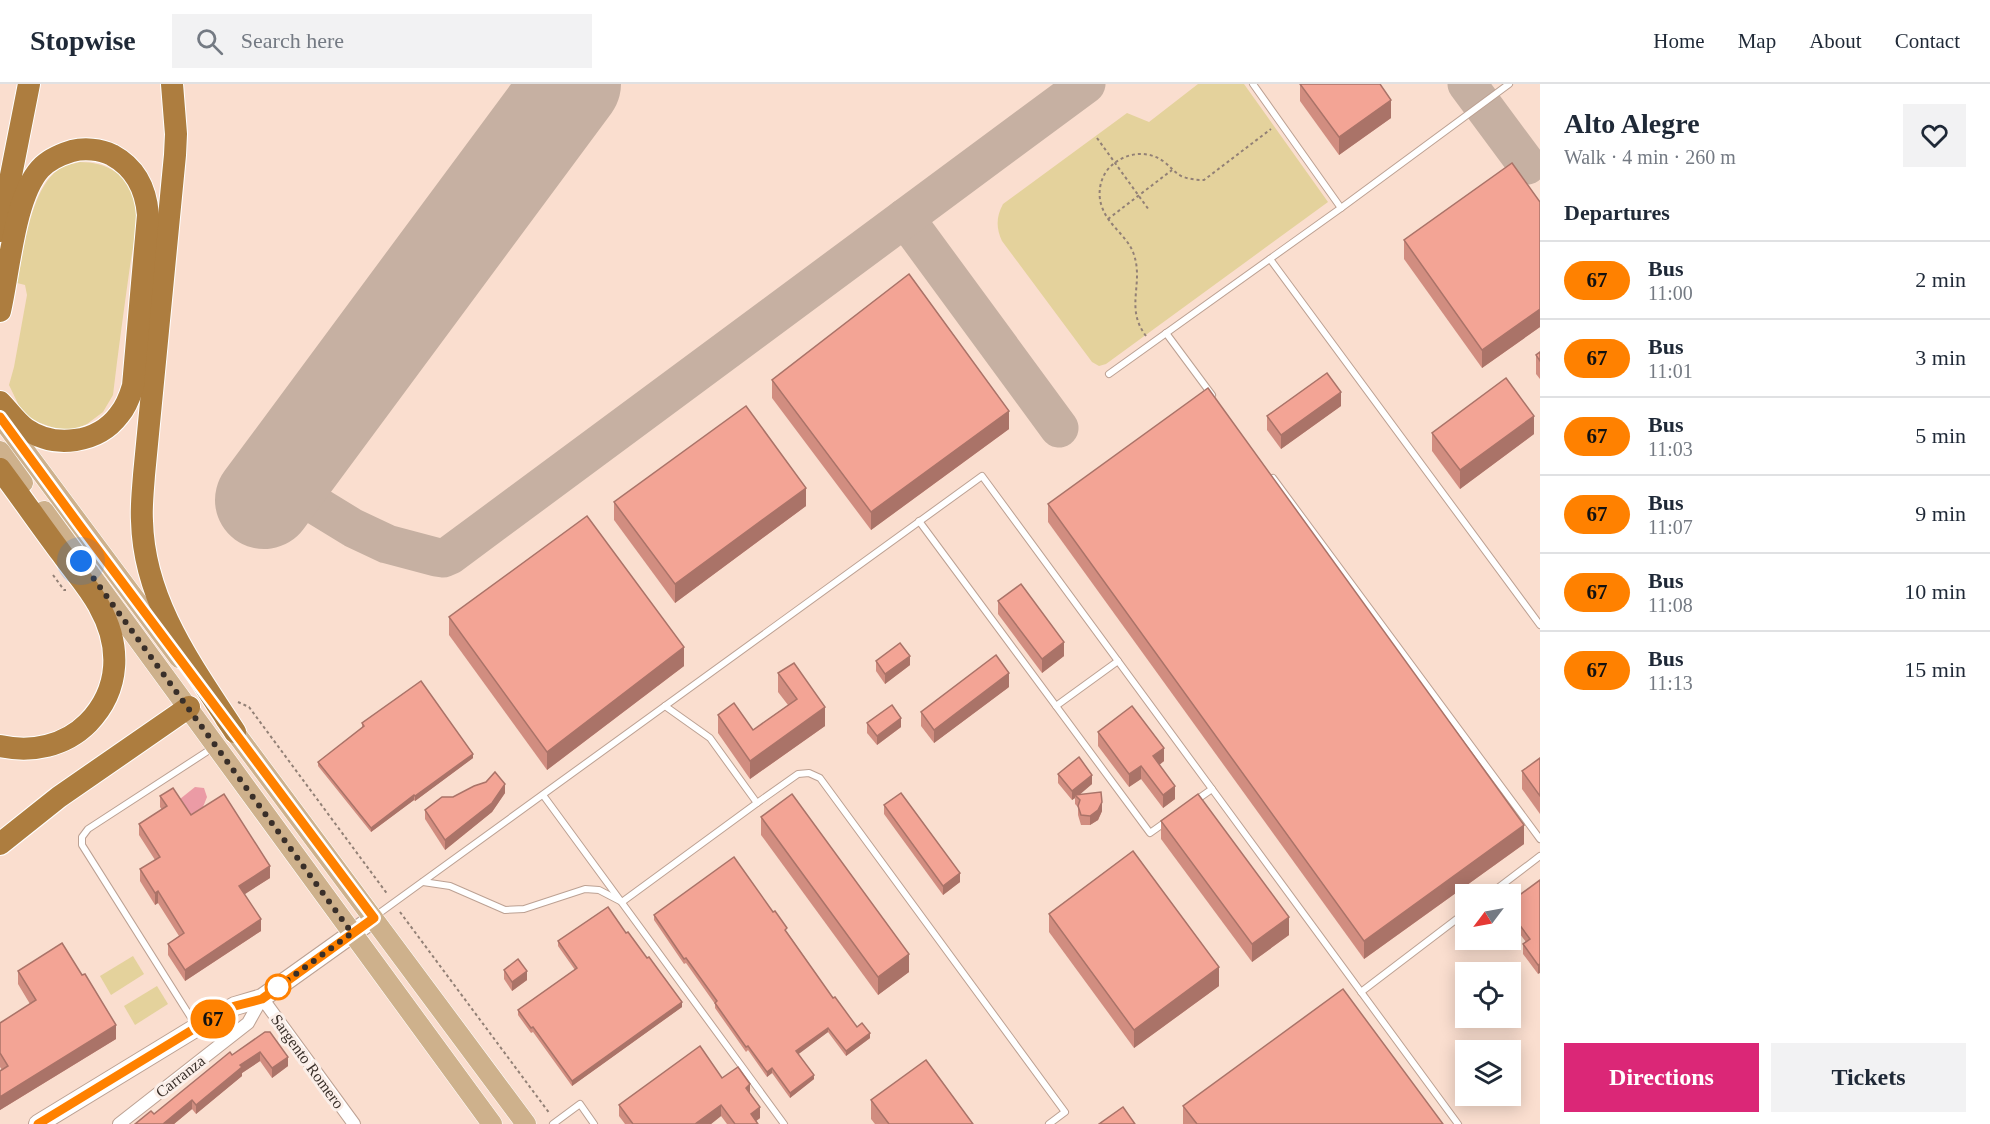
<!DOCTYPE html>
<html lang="en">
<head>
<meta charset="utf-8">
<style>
	body { margin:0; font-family:Georgia,serif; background:#f2f2f3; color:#1f2937; height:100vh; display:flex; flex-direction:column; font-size:22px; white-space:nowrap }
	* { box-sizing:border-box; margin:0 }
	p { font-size:20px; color:#747a83 }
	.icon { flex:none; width:33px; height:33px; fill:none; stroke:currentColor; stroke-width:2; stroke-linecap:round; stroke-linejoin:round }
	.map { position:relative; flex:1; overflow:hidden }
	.sheet { display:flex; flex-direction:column; background:#fff; width:450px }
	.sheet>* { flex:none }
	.badge { padding:0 12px; border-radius:20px; font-size:21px; line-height:39px }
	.needle { width:39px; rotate:238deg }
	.tools { position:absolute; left:1455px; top:800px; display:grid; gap:12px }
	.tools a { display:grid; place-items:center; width:66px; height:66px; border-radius:0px; background:#fff; box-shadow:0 3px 15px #0003; font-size:30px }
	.you { position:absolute; width:30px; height:30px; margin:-15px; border:4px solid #fff; border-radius:50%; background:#1a73e8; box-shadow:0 0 0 9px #1a73e833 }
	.map>.badge { position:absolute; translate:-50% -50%; box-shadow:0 0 0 3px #fff }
	h2 { padding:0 24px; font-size:22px; line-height:54px }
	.round { display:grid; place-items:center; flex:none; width:63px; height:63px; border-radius:0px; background:#f2f2f3 }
	.overview { display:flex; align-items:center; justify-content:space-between; height:102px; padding:0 24px }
	h1 { font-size:28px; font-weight:700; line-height:45px }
	.action { display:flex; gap:12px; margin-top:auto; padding:12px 24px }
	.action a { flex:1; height:69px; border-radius:0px; background:#db2777; color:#fff; font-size:24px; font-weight:700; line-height:69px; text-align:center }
	.action a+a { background:#f2f2f3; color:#1f2937 }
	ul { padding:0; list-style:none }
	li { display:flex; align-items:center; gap:18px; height:78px; padding:0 24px; border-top:2px solid #e0e1e3 }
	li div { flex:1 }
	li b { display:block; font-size:22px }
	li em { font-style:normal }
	li .badge { min-width:66px; font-weight:700; text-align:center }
	header { display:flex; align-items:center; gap:36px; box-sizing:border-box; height:84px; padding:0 30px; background:#fff; border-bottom:2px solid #e0e1e3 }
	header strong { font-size:28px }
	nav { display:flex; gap:33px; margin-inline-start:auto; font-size:21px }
	.search { width:420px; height:54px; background:#f2f2f3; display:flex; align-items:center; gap:15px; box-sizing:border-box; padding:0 21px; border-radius:0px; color:#747a83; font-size:22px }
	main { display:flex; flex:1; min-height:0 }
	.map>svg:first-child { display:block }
	.green { fill:#e4d29c }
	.water { fill:#eb9ba5 }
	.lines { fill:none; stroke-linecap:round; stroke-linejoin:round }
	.taxiway { stroke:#c6b0a2; stroke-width:39 }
	.runway { stroke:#c6b0a2; stroke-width:98 }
	.lane-casing { stroke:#bca193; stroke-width:8 }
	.street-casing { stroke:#bca193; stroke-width:14 }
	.secondary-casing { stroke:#bca193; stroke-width:20 }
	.primary-casing { stroke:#fff; stroke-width:21 }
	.highway-casing { stroke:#fff; stroke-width:24 }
	.path { stroke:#928076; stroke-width:2; stroke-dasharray:3 3; stroke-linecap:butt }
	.lane { stroke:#fff; stroke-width:6 }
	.street { stroke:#fff; stroke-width:12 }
	.secondary { stroke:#fff; stroke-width:18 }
	.primary { stroke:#ceb18c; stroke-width:20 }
	.highway { stroke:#ad7d3f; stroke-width:22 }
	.wall { fill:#d18d80 }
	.shaded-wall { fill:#aa7368 }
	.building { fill:#f3a495; stroke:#aa7368; stroke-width:1.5 }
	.line-casing { stroke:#fff; stroke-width:14 }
	.line { stroke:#ff8100; stroke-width:9 }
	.walk { stroke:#392f29; stroke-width:6; stroke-dasharray:0 10.8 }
	.stop-dot { fill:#fff; stroke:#ff8100; stroke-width:3 }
	.labels { text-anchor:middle; stroke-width:6; stroke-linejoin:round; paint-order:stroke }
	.street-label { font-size:16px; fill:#392f29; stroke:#fbefe9 }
</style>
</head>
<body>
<header>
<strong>Stopwise</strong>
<div class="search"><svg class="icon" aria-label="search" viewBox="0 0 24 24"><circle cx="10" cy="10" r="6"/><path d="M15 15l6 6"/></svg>Search here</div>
<nav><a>Home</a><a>Map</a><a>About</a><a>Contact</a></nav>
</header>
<main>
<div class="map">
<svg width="1540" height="1040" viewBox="0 0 1540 1040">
	<rect width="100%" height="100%" fill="#fadecf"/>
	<g class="green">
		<path d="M1198 0H1244L1328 118 1106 280 1099 282 1092 278 1002 157C996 144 996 133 1003 120L1127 29 1149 38Z"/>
		<path d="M80 78C105 78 130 90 135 117 139 137 133 162 130 182 124 225 118 268 113 311L103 328 87 340 74 346 62 347 32 336 22 328 9 301 14 283 27 211 25 201 17 199C24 167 30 106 58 86 64 81 72 80 80 78Z"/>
		<polygon points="133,872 144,890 111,911 100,892"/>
		<polygon points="157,902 168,920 135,941 124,922"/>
	</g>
	<polygon class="water" points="195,703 204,704 207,713 201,728 191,734 180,715"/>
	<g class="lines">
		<g class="taxiway">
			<polyline points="1467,0 1527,81"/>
			<polyline points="905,134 1059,344"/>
			<polyline points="278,398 353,444 387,460 436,473 443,474 450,471 1086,0"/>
		</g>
		<polyline class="runway" points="264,416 572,0"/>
		<defs>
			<g id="lane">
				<polyline points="1253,0 1341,124"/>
				<polyline points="1270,175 1540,541"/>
				<polyline points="1166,249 1212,311"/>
				<polyline points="1109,290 1341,124 1509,0"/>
				<polyline points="1273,394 1540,755"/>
				<polyline points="919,437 1150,749 1167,737"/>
				<polyline points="1056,622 1118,577"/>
				<polyline points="1212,705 1458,1040"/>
				<polyline points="543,711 784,1040"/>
				<polyline points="757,719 798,690 809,689 820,694 1065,1028 1049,1040"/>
				<polyline points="423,798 450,802 505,826 524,825 585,805 599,806 622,818 757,719 710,654 665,622"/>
				<polyline points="1490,810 1540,772"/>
				<polyline points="374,833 982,392 1212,705 1195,717"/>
				<polyline points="1361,908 1466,828"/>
				<polyline points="195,940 82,761 82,753 88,745 214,663"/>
				<polyline points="553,1040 580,1020 594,1040"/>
			</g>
			<polyline id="street" points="119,1040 248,939 262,914 354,1040"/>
			<polyline id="secondary" points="38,1040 197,943 235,922 262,914 374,834"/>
			<g id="primary">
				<polyline points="0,333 179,574"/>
				<polyline points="0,367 23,399"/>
				<polyline points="44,427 492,1040"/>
				<polyline points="225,635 526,1040"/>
			</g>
			<g id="highway">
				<path d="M172 0 176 50 175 71 144 391C143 406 141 422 142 437 144 518 193 583 235 648"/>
				<polyline points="0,147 29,0"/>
				<path d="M0 227C9 189 14 114 40 85 48 76 59 71 72 67 84 64 100 65 112 71 136 84 146 105 148 131L133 302C130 312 126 323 119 331 98 359 55 365 26 345 16 338 9 327 0 318"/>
				<path d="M0 385C21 413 41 442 62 470 74 487 89 503 99 522 121 561 121 605 88 639 65 662 32 669 0 662"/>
				<polyline points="0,760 59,713 189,623"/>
			</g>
		</defs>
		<use href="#lane" class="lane-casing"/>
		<use href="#street" class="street-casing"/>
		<use href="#secondary" class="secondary-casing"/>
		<use href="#primary" class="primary-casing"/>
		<use href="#highway" class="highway-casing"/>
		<g class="path">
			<polyline points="1097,54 1149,126"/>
			<polyline points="1108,135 1172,86"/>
			<path d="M1146 252C1124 223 1145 199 1133 168 1126 151 1108 141 1102 123 1097 110 1100 94 1109 84 1123 69 1146 65 1163 77 1170 82 1174 88 1181 92 1188 95 1196 96 1204 96L1271 45"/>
			<polyline points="53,491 64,506 66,506"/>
			<polyline points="238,618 249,623 388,811"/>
			<polyline points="400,828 550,1030"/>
		</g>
		<use href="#lane" class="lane"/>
		<use href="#street" class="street"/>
		<use href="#secondary" class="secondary"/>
		<use href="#primary" class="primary"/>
		<use href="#highway" class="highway"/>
	</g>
	<g class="wall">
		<polygon points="1300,0 1380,0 1391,34 1339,71 1300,17"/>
		<polygon points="1540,118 1540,243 1482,284 1404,175 1404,156"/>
		<polygon points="1540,268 1540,295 1536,290 1536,271"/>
		<polygon points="772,296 1009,345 871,446 772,314"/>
		<polygon points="1341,322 1281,365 1267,346 1267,332"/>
		<polygon points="1432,349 1534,350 1460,405 1432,367"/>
		<polygon points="614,418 806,422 675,519 614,436"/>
		<polygon points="1048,420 1524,760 1364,875 1048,438"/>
		<polygon points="998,517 1064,572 1042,589 998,530"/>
		<polygon points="449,533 684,582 547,686 449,551"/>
		<polygon points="876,577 910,581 885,600 876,587"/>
		<polygon points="778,589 825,642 750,695 718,649 718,631 753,646 788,621 778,608"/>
		<polygon points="1009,603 934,659 921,642 921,628"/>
		<polygon points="362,639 473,674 415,717 414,716 371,748 318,682 318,678 362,644"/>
		<polygon points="867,639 901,643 877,661 867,649"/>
		<polygon points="1098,648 1164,677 1159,681 1175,715 1163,724 1141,695 1129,703 1098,662"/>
		<polygon points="1540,674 1540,730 1522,705 1522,687"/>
		<polygon points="1058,690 1092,700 1079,710 1102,727 1098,736 1090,741 1081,741 1078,731 1078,723 1075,720 1075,714 1072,716 1058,699"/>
		<polygon points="505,709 492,728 445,766 425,735 425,726 453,713"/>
		<polygon points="160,712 191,731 270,794 244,810 261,847 185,897 168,871 168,860 179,852 158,819 155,821 140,797 140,785 155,776 139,751 139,740 162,726 160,723"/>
		<polygon points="884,721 960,798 943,811 884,730"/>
		<polygon points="761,733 909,888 878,911 761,751"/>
		<polygon points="1161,737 1289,851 1252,878 1161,755"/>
		<polygon points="1540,796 1538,890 1523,870 1523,860 1526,858 1510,837 1510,818"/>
		<polygon points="1049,830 1219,902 1134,964 1049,848"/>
		<polygon points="654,831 787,848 833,914 857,943 870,954 846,972 828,948 798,970 814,995 790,1014 772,989 767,993 748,966 746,968 715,924 715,920 686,879 684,880 654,836"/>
		<polygon points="626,849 682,923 572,1002 533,948 531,949 518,931 518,926 575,886 558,862 558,857"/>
		<polygon points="504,886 527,896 512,907 504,895"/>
		<polygon points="18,887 116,955 0,1026 0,987 2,986 0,983 0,939 30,920 18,900"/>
		<polygon points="265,948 288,982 272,994 260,977 242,989 242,992 196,1030 192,1025 174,1040 135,1040 154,1030 232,971"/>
		<polygon points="750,1010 760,1034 756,1037 758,1040 727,1040 721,1032 711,1040 625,1040 619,1032 619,1021"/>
		<polygon points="871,1016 973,1040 875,1040 871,1035"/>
		<polygon points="1183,1022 1443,1040 1183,1040"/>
	</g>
	<g class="shaded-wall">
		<polygon points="1391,16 1391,34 1339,71 1339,53"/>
		<polygon points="1540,225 1540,243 1482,284 1482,266"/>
		<polygon points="1341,308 1341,322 1281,365 1281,351"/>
		<polygon points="1009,327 1009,345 871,446 871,428"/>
		<polygon points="1534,332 1534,350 1460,405 1460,386"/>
		<polygon points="806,404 806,422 675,519 675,500"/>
		<polygon points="1064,558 1064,572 1042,589 1042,575"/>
		<polygon points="684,563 684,582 547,686 547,668"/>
		<polygon points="910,572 910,581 885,600 885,590"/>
		<polygon points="1009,589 1009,603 934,659 934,646"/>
		<polygon points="825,623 825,642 750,695 750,677"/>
		<polygon points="901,634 901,643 877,661 877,652"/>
		<polygon points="1164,664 1164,677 1153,686 1153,672"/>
		<polygon points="473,670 473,674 415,717 415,712"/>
		<polygon points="1141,682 1141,695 1129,703 1129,690"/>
		<polygon points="1092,691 1092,700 1077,713 1075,711 1075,714 1072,716 1072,707"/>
		<polygon points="505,700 505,709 492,728 445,766 445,756"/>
		<polygon points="1175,702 1175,715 1163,724 1163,711"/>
		<polygon points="414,711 414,716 371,748 371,744"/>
		<polygon points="1102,718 1102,727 1098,736 1090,741 1090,732"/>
		<polygon points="1524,741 1524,760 1364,875 1364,857"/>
		<polygon points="270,782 270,794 239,814 239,802"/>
		<polygon points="960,789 960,798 943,811 943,802"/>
		<polygon points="158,807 158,819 155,821 155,809"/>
		<polygon points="1289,833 1289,851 1252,878 1252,860"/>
		<polygon points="261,835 261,847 185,897 185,886"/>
		<polygon points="909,870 909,888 878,911 878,893"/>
		<polygon points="1540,880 1540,889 1538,890 1538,881"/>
		<polygon points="1219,883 1219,902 1134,964 1134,946"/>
		<polygon points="527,887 527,896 512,907 512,898"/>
		<polygon points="682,918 682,923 572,1002 572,997"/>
		<polygon points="116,941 116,955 0,1026 0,1013"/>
		<polygon points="828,944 828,948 796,972 796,967"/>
		<polygon points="870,949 870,954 846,972 846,967"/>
		<polygon points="260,968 260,977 242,989 242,992 196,1030 196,1021 240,981"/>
		<polygon points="288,973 288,982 272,994 272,984"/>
		<polygon points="772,984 772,989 767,993 767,988"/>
		<polygon points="814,991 814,995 790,1014 790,1009"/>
		<polygon points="750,1000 750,1012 746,1004"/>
		<polygon points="192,1016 192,1025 174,1040 163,1040"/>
		<polygon points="721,1021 721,1032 711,1040 695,1040"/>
		<polygon points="760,1023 760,1034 752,1040 751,1030"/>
	</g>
	<g class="building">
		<polygon points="1300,0 1380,0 1391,16 1339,53"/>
		<polygon points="1512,79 1540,118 1540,225 1482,266 1404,156"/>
		<polygon points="909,190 1009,327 871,428 772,296"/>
		<polygon points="1540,268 1540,277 1536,271"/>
		<polygon points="1327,289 1341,308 1281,351 1267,332"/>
		<polygon points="1506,294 1534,332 1460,386 1432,349"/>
		<polygon points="1208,304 1524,741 1364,857 1048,420"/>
		<polygon points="746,322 806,404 675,500 614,418"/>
		<polygon points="587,432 684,563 547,668 449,533"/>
		<polygon points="1021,500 1064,558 1042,575 998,517"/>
		<polygon points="900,559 910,572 885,590 876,577"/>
		<polygon points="996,571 1009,589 934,646 921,628"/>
		<polygon points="794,579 825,623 750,677 718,631 734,619 753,646 797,615 778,589"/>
		<polygon points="421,597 473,670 415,712 414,711 371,744 318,678 364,642 362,639"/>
		<polygon points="892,621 901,634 877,652 867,639"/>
		<polygon points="1132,622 1164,664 1153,672 1175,702 1163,711 1141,682 1129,690 1098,648"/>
		<polygon points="1079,673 1092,691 1072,707 1058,690"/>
		<polygon points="1540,674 1540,712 1522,687"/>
		<polygon points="495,688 505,700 492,719 445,756 425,726 442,713 453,713 474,702 486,698"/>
		<polygon points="173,704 191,731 224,710 270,782 239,802 261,835 185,886 168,860 184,849 158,807 155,809 140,785 160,773 139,740 167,722 160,712"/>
		<polygon points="1101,708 1102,718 1098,726 1090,732 1081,731 1078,722 1080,716 1075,711"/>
		<polygon points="901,709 960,789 943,802 884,721"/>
		<polygon points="792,710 909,870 878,893 761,733"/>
		<polygon points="1198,710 1289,833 1252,860 1161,737"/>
		<polygon points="1133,767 1219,883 1134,946 1049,830"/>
		<polygon points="734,773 773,828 775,827 787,844 785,846 833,914 835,913 857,943 862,939 870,949 846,967 828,944 796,967 814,991 790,1009 772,984 767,988 748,962 746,963 715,919 717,917 686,874 684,875 654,831"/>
		<polygon points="1540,796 1540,880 1538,881 1523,860 1530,855 1510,828 1510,818"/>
		<polygon points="608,823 626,849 628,848 647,874 649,873 682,918 572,997 533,943 531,944 518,926 577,884 558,857"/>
		<polygon points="62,859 82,891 85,890 116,941 0,1013 0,987 8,982 0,969 0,939 36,916 18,887"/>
		<polygon points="518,875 527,887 512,898 504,886"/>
		<polygon points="1343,905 1443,1040 1197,1040 1183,1022"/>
		<polygon points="265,948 270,948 288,973 272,984 260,968 240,981 242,983 196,1021 192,1016 163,1040 135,1040 151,1027 154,1030 230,968 232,971"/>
		<polygon points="700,962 722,994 738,983 750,1000 746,1004 760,1023 751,1030 758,1040 735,1040 721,1021 695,1040 633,1040 619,1021"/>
		<polygon points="926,976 973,1040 889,1040 871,1016"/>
		<polygon points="1123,1023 1135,1040 1099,1040"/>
	</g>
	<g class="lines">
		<defs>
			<polyline id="line" points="0,333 80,442 374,834 262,915 235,922 197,943 38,1040"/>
		</defs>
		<use href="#line" class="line-casing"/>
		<use href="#line" class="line"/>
		<polyline class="walk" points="81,477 352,849 278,903"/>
	</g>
	<circle class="stop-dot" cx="278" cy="903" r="12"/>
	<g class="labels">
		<g class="street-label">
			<text transform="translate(308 977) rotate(54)" y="6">Sargento Romero</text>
			<text transform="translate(180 992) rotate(-38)" y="6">Carranza</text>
		</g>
	</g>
</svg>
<div class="tools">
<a><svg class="needle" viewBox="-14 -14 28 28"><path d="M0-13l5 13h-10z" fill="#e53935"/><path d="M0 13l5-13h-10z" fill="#747a83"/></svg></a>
<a><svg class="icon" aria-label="locate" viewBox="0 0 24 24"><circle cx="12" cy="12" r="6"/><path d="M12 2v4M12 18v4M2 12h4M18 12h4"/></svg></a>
<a><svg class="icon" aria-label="layers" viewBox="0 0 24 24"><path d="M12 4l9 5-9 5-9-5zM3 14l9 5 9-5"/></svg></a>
</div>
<div class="you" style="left:81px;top:477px"></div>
<b class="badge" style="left:213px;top:935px;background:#ff8100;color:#111">67</b>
</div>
<section class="sheet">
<div class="overview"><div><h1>Alto Alegre</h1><p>Walk · 4 min · 260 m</p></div><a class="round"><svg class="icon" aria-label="heart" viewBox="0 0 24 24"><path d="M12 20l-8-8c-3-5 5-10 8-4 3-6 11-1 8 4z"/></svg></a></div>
<h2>Departures</h2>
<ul>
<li><span class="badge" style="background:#ff8100;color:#111">67</span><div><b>Bus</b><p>11:00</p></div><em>2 min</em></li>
<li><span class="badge" style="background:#ff8100;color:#111">67</span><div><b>Bus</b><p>11:01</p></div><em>3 min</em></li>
<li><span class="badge" style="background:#ff8100;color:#111">67</span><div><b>Bus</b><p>11:03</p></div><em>5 min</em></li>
<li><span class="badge" style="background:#ff8100;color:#111">67</span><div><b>Bus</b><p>11:07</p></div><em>9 min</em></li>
<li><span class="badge" style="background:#ff8100;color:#111">67</span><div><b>Bus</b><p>11:08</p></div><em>10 min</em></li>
<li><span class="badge" style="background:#ff8100;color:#111">67</span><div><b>Bus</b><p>11:13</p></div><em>15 min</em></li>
</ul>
<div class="action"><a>Directions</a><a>Tickets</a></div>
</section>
</main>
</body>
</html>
